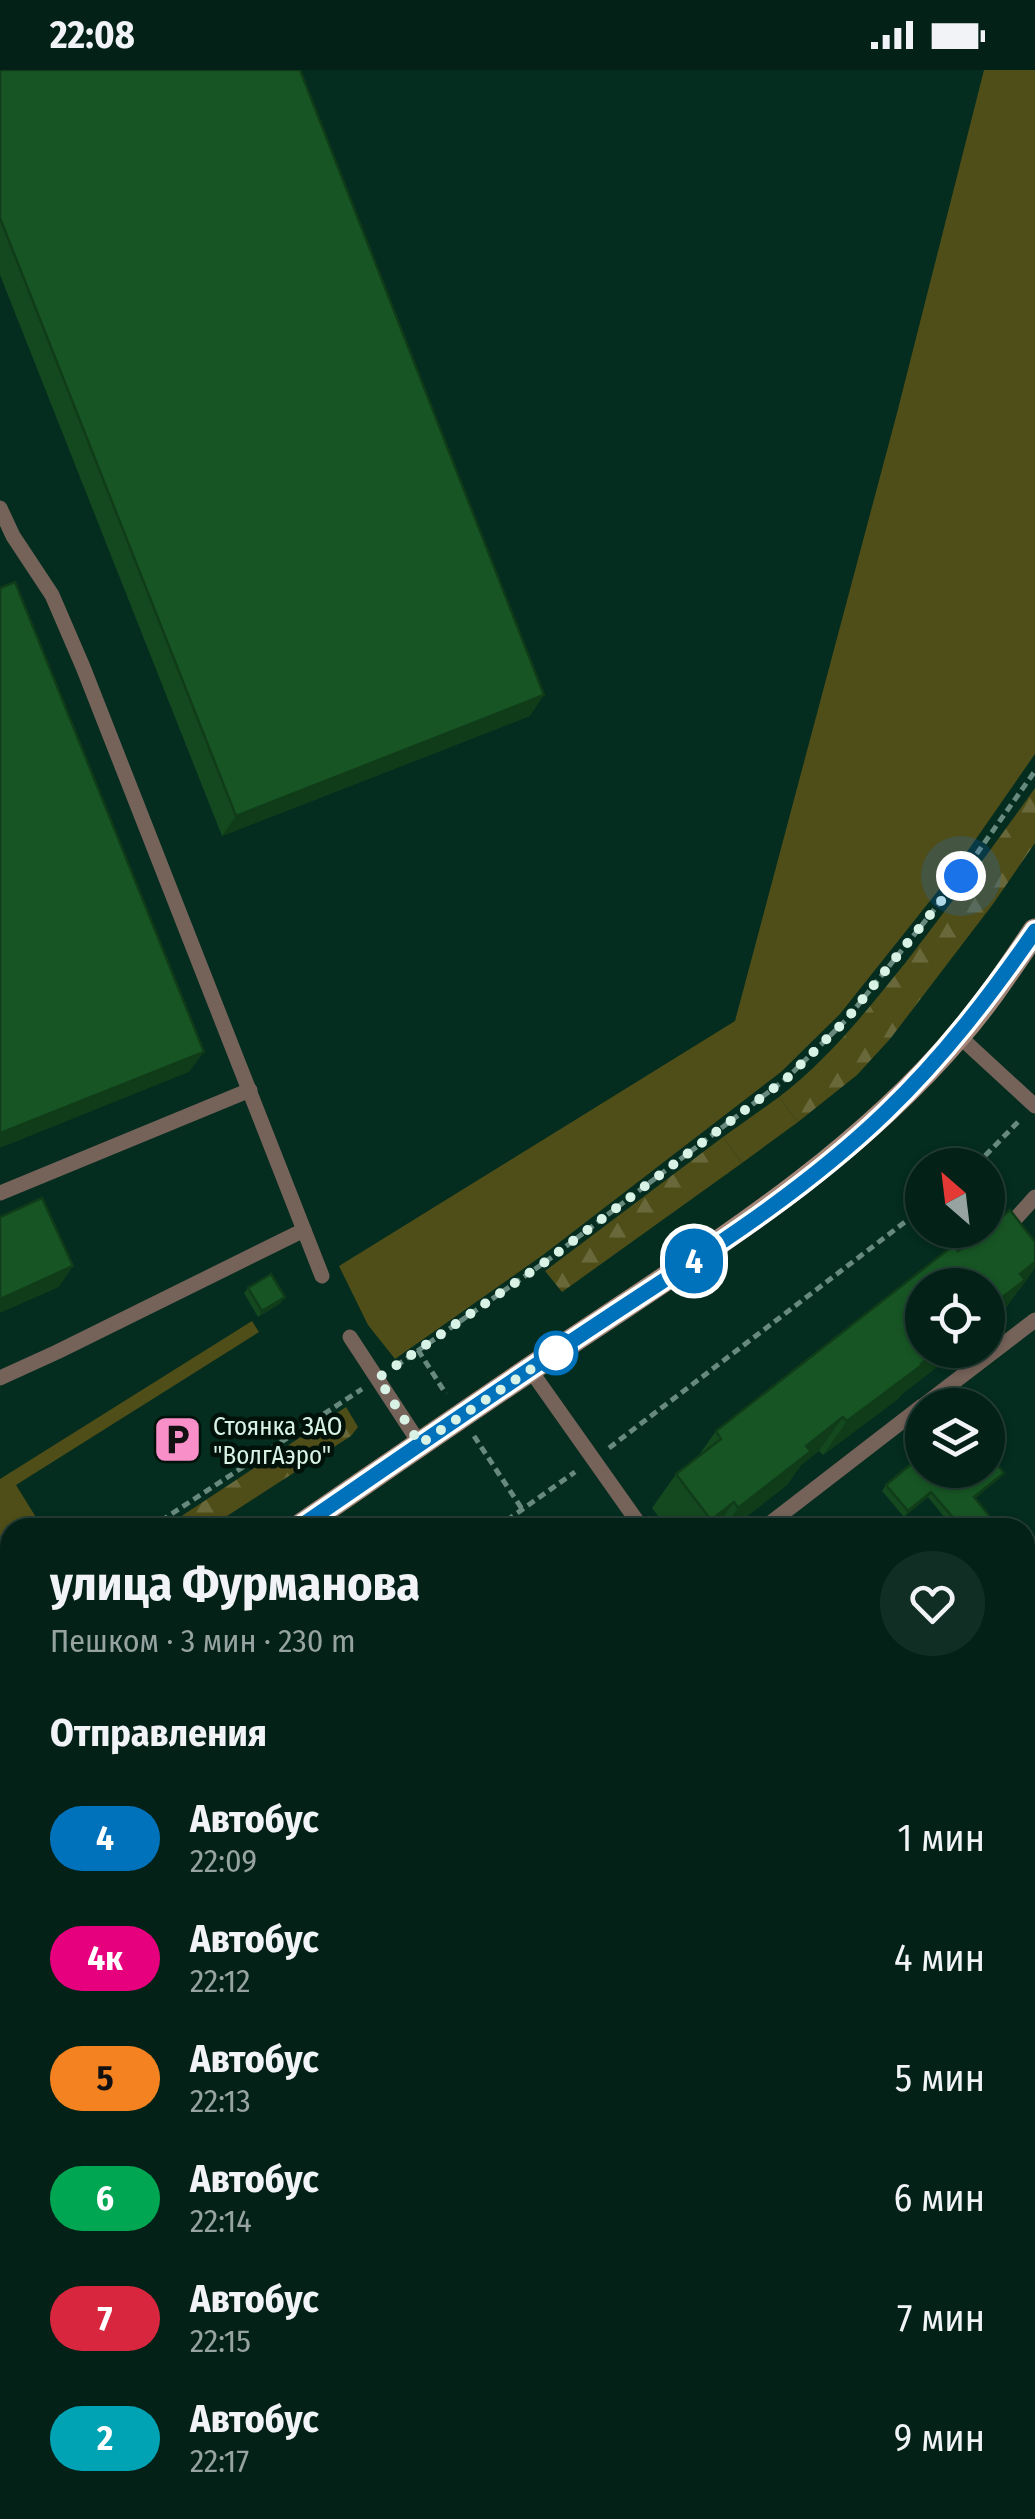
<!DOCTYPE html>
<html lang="ru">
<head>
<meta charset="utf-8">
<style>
	body { margin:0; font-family:"Fira Sans Condensed",sans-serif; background:#112e24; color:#f1f3f6; height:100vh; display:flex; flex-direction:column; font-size:38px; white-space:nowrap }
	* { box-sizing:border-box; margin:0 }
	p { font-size:32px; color:#97a3a1 }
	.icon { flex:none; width:55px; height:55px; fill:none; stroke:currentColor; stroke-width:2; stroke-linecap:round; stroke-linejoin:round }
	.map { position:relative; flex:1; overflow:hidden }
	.drawer { position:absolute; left:0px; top:1448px; width:1035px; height:1002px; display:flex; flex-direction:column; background:#032117; border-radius:30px 30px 0 0; box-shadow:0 2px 8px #0004,0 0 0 2px #243e36 }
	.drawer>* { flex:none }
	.badge { padding:0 20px; border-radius:32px; font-size:35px; line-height:65px }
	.needle { width:65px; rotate:332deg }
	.controls { position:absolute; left:905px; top:1078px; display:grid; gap:20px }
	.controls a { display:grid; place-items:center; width:100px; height:100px; border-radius:50%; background:#032117; box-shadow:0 2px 8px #0004,0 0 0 2px #243e36; font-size:50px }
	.you { position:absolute; width:50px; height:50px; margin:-25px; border:8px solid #fff; border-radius:50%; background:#1a73e8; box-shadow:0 0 0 15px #1a73e833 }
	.map>.badge { position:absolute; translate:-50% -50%; box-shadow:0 0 0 5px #fff }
	h2 { padding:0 50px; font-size:38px; line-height:90px }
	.round { display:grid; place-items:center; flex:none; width:105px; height:105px; border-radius:52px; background:#112e24 }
	.head { display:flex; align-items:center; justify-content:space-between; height:170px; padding:0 50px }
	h1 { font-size:48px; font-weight:700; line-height:75px }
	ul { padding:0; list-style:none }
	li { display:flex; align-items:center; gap:30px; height:120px; padding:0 50px }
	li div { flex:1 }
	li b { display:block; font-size:38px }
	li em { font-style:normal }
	li .badge { min-width:110px; font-weight:700; text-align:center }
	.status { display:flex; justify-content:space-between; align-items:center; height:70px; padding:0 50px; background:#032117; direction:ltr }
	.status svg { height:28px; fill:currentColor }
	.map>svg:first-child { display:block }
	.green { fill:#4f4e18 }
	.forest { fill:url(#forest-firs) }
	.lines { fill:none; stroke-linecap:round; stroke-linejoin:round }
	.path { stroke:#68897d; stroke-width:5; stroke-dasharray:8 5; stroke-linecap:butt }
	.service { stroke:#756259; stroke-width:15 }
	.minor { stroke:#756259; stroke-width:25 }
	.secondary { stroke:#a38577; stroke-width:25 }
	.wall { fill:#14491f }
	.shaded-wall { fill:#103c19 }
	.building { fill:#175524; stroke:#103c19; stroke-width:2.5 }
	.line-casing { stroke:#fff; stroke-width:22 }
	.line { stroke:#0072bc; stroke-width:15 }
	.walk { stroke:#d8f2e6; stroke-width:10; stroke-dasharray:0 18 }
	.stop-dot { fill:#fff; stroke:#0072bc; stroke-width:5 }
	.labels { text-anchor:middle; stroke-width:9; stroke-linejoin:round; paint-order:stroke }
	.poi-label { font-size:25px; fill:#d8f2e6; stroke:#01120b; text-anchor:start }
</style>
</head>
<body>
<div class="status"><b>22:08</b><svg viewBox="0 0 49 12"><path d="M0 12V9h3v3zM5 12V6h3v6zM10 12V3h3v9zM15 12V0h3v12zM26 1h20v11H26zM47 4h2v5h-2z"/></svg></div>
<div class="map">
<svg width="1035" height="2449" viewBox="0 0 1035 2449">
	<defs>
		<pattern id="forest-firs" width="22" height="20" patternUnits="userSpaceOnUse" patternTransform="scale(2.5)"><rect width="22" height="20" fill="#4f4e18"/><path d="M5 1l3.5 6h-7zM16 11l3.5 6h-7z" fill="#68683a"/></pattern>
	</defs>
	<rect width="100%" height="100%" fill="#042c1f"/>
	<g class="green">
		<polygon points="984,0 1035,0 1035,684 953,802 840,944 781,1002 543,1185 395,1289 368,1255 339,1196 735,951 897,343"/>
		<polygon points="779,1027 798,1052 742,1093 723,1067"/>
		<polygon points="252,1251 259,1262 16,1415 42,1457 10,1458 10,1536 0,1543 0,1409"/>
	</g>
	<g class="forest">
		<path d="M1035 718V773L993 834 890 969 857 1005 798 1052 779 1027C829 989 867 940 906 892 950 835 993 777 1035 718Z"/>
		<polygon points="723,1067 742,1093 562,1222 545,1201"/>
		<polygon points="346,1337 358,1357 351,1366 210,1457 165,1457"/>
	</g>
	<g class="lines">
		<g class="path">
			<polyline points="976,1095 1019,1051"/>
			<polyline points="418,1280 446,1324"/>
			<polyline points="396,1296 548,1190 787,1008 847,949 961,806 1035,701"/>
			<polyline points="474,1366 522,1439"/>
			<polyline points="609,1378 922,1139"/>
			<polyline points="150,1458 362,1319"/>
			<polyline points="496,1458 575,1402"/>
			<polyline points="0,1554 10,1547"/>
			<polyline points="0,1806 10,1800"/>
			<polyline points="1025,1857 1035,1850"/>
			<polyline points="1025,1875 1035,1868"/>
			<polyline points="1025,2010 1035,2001"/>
			<polyline points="333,2449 343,2440"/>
			<polyline points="356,2449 366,2440"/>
			<polyline points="528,2449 538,2440"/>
		</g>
		<g class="service">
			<polyline points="0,438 13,466 52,525 83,597 322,1206"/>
			<polyline points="959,966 1035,1036"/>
			<polyline points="0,1123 250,1020"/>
			<polyline points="1035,1127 1008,1157 1035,1186"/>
			<polyline points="350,1267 420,1374"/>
			<polyline points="531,1301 642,1458"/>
			<polyline points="0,1308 57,1282 304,1160"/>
			<polyline points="924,1335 1035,1250"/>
			<polyline points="764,1458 922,1336"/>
			<polyline points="1025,1697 1035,1691"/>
			<polyline points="0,1967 10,1961"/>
			<polyline points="0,2168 10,2189"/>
			<polyline points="1025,2220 1035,2211"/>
			<polyline points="1025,2256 1035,2267"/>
			<polyline points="0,2431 19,2449"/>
			<polyline points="796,2440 809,2449"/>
			<polyline points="66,2449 78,2440"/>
			<polyline points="761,2449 783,2440"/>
			<polyline points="1018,2449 1035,2434"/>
		</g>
		<g class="minor">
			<polyline points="1025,1934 1035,1928"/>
			<polyline points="427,2449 437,2440"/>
		</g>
		<g class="secondary">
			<path d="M298 1458C400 1388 502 1317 605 1249 731 1165 860 1082 959 965 987 933 1011 896 1035 861"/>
			<polyline points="0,1653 10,1647"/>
		</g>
	</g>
	<g class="wall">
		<polygon points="0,0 530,646 222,766 0,205"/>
		<polygon points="1035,1172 1035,1198 1001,1244 922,1280 959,1280 902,1324 898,1329 823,1385 819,1381 801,1395 787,1415 732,1458 667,1458 652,1438 676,1404 697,1388 716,1361 958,1181"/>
		<polygon points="248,1218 281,1233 258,1247 244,1223"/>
		<polygon points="1000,1408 975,1428 999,1458 953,1458 928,1427 904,1447 882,1421 886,1415"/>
		<polygon points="1025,1488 1035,1500 1035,1551 1032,1553 1025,1544"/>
		<polygon points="1035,2020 1035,2192 1030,2196 1027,2193 1025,2194 1025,2029"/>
		<polygon points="0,2215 10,2223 10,2381 0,2371"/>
	</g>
	<g class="shaded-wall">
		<polygon points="544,625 530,646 222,766 236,746"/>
		<polygon points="204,982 189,1002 0,1078 0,1063"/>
		<polygon points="1035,1192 1035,1198 1021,1218 1017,1222 1001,1244 988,1254 988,1238 1020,1204"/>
		<polygon points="73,1196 59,1217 0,1243 0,1229"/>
		<polygon points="285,1227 281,1233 258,1247 262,1241"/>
		<polygon points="939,1280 959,1280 902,1324 898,1329 823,1385 847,1351"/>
		<polygon points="843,1347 819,1381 801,1395 787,1415 732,1458 724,1458 738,1438 806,1376"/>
		<polygon points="1004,1403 1000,1408 970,1433 974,1427"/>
		<polygon points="931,1422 928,1427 904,1447 908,1441"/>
		<polygon points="734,1432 716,1458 706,1458 711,1450"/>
		<polygon points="1035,1772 1035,1790 1025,1797 1025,1781"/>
		<polygon points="10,1900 10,1920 0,1926 0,1907"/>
		<polygon points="10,2050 8,2057 0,2062 0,2055"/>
		<polygon points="1035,2176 1035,2181 1025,2194 1025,2189"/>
		<polygon points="10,2329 10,2332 0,2347 0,2344"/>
		<polygon points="269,2440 279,2440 269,2449 259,2449"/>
		<polygon points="685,2440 696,2440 686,2449 675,2449"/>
	</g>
	<g class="building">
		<polygon points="0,0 300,0 544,625 236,746 0,148"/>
		<polygon points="15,512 204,982 0,1063 0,518"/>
		<polygon points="42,1128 73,1196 0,1229 0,1147"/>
		<polygon points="1010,1140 1035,1172 1035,1192 1020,1204 1025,1210 988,1238 988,1215 922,1215 922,1280 939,1280 921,1294 922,1295 847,1351 843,1347 806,1376 811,1381 738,1438 734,1432 711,1450 676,1404 721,1369 716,1361 954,1175 958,1181 988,1160 988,1158"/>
		<polygon points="271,1204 285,1227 262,1241 248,1218"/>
		<polygon points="988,1383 1004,1403 974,1427 999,1458 962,1458 931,1422 908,1441 886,1415 922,1385 922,1400 988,1400"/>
		<polygon points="1025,1488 1035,1500 1035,1546 1025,1534"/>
		<polygon points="1035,1714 1035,1772 1028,1777 1025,1773 1025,1720"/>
		<polygon points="10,1818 10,1900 0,1907 0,1824"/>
		<polygon points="0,2019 10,2036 10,2050 0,2055"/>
		<polygon points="1035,2020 1035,2176 1033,2178 1025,2170 1025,2029"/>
		<polygon points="10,2146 10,2148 0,2158 0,2150"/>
		<polygon points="0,2215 10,2223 10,2329 0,2320"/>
		<polygon points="1035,2438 1035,2449 1032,2449 1028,2445"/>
		<polygon points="109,2440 127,2440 133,2446 140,2440 159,2440 162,2444 167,2440 269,2440 259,2449 96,2449"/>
		<polygon points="589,2440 685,2440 675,2449 579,2449"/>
	</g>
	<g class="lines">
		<defs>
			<path id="line" d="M298 1458C400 1388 502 1317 605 1249 702 1185 802 1123 886 1042 944 986 989 927 1035 861"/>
		</defs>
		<use href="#line" class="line-casing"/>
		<use href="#line" class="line"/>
		<polyline class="walk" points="556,1283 558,1281 420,1374 378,1308 548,1190 787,1008 846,950 961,806"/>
	</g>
	<defs>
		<symbol id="parking-square" viewBox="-11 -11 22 22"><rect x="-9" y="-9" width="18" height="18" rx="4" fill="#f98fc9" stroke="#01120b"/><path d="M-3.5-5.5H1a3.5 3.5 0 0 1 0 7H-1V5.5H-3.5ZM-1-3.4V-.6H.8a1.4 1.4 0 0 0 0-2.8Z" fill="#111"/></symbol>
	</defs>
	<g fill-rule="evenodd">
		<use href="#parking-square" x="150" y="1342" width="55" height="55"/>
	</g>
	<circle class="stop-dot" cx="556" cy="1283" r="20"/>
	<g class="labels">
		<g class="poi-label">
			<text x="213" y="1365">Стоянка ЗАО<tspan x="213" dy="29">"ВолгАэро"</tspan></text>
		</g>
	</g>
</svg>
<div class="controls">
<a><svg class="needle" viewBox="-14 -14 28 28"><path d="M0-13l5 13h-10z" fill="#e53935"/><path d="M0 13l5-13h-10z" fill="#97a3a1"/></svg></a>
<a><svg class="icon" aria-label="locate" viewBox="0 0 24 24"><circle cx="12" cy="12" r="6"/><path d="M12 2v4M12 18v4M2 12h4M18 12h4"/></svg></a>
<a><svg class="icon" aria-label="layers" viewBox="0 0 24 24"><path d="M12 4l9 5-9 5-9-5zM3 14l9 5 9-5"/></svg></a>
</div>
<div class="you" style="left:961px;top:806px"></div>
<b class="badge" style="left:694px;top:1191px;background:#0072bc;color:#fff">4</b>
<section class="drawer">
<div class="head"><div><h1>улица Фурманова</h1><p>Пешком · 3 мин · 230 m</p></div><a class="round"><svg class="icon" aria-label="heart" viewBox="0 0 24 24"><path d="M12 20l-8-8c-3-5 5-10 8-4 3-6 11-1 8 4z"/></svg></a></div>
<h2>Отправления</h2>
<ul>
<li><span class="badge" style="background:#0072bc;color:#fff">4</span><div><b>Автобус</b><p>22:09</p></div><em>1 мин</em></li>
<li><span class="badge" style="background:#e6007e;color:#fff">4к</span><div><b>Автобус</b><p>22:12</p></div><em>4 мин</em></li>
<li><span class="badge" style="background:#f58220;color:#111">5</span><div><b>Автобус</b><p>22:13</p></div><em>5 мин</em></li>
<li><span class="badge" style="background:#00a651;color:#fff">6</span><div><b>Автобус</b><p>22:14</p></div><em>6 мин</em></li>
<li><span class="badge" style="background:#d7263d;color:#fff">7</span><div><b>Автобус</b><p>22:15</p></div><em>7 мин</em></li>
<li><span class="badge" style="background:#00a3b4;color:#fff">2</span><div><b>Автобус</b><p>22:17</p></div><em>9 мин</em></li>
</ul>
</section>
</div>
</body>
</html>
